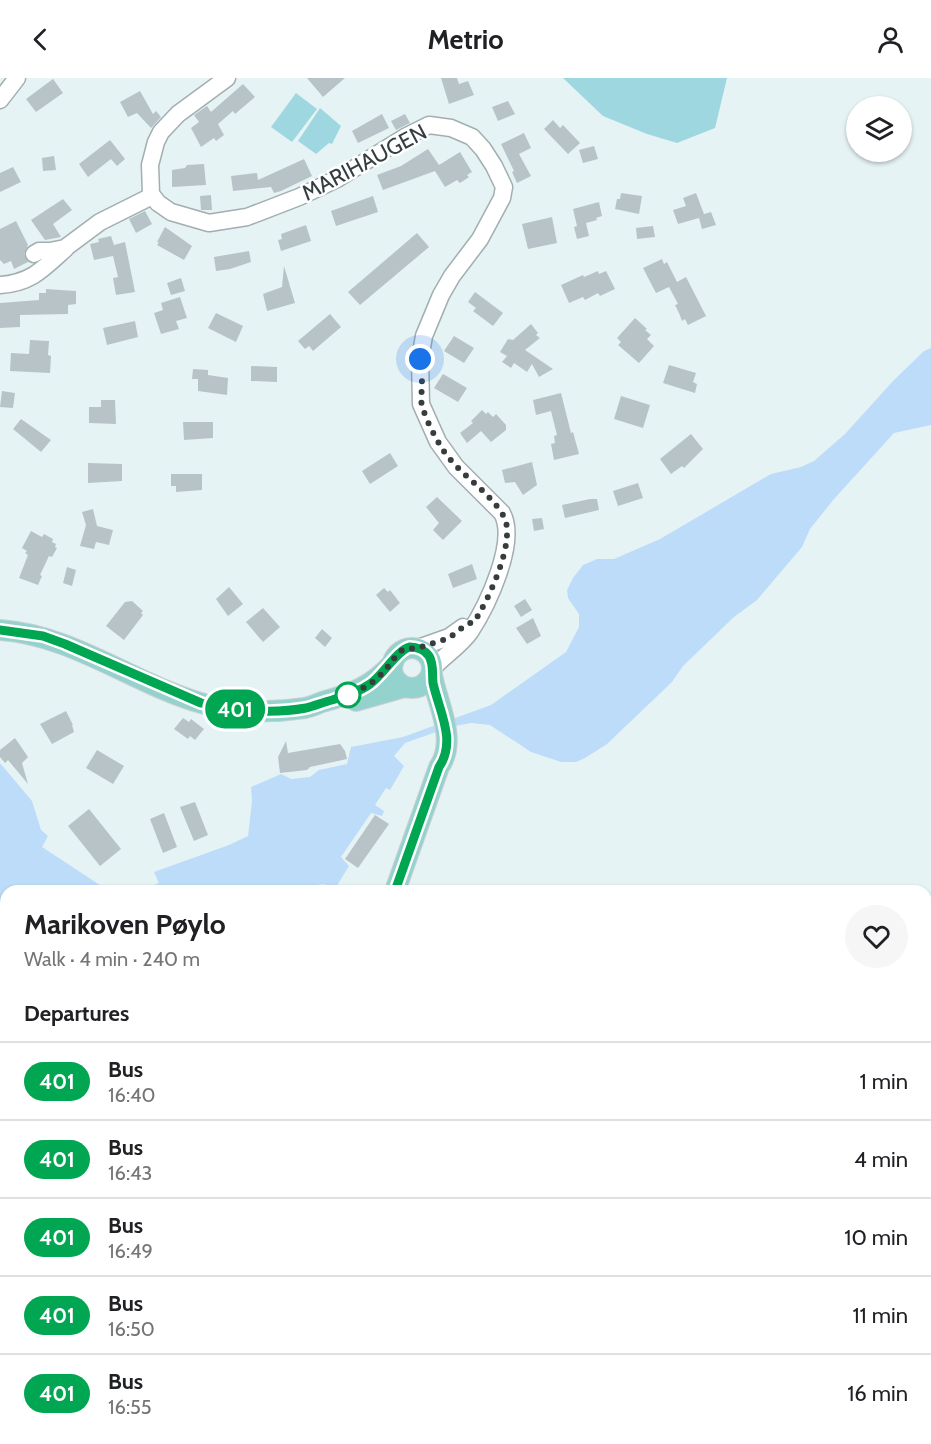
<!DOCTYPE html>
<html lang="en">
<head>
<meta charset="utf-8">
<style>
	body { margin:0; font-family:Cabin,sans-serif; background:#f6f6f6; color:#202124; height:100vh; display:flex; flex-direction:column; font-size:22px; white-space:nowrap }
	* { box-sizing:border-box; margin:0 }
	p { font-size:20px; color:#757577 }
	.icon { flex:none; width:33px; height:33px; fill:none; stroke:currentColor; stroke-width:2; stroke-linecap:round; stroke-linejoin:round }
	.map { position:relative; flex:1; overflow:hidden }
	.panel { position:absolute; left:0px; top:807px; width:932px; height:560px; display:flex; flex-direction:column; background:#fff; border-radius:18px 18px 0 0; box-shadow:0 2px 4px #0004 }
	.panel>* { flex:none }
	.badge { padding:0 12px; border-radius:20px; font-size:21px; line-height:39px }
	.controls { position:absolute; left:846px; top:18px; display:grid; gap:12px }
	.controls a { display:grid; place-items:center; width:66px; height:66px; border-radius:50%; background:#fff; box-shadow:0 2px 4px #0004; font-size:30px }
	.you { position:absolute; width:30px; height:30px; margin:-15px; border:4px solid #fff; border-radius:50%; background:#1a73e8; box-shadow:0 0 0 9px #1a73e833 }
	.map>.badge { position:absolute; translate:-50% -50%; box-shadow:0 0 0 3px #fff }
	h2 { padding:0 24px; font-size:22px; line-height:54px }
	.round { display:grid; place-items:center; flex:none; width:63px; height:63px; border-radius:32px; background:#f6f6f6 }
	.head { display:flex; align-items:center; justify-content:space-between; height:102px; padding:0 24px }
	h1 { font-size:28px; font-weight:700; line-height:45px }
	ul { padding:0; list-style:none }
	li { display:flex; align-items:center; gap:18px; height:78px; padding:0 24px; border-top:2px solid #e0e0e0 }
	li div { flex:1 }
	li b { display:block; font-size:22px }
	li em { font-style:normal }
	li .badge { min-width:66px; font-weight:700; text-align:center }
	header { display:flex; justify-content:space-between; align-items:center; height:78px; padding:0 24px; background:#fff; font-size:27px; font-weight:700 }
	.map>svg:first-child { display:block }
	.green { fill:#9fd7e1 }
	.water { fill:#bddcf9 }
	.building { fill:#b8c3c8 }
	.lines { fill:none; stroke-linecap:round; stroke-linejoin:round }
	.minor-casing { stroke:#a2aeb0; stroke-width:19 }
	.major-casing { stroke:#cfd0d0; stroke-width:22 }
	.minor { stroke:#fff; stroke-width:16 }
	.major { stroke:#94d2ce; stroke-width:20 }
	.line-casing { stroke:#fff; stroke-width:14 }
	.line { stroke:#00a651; stroke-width:9 }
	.walk { stroke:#373c3d; stroke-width:6; stroke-dasharray:0 10.8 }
	.stop-dot { fill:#fff; stroke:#00a651; stroke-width:3 }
	.labels { text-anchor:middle; stroke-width:5; stroke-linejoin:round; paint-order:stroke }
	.street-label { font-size:22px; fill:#373c3d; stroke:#fcfeff }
</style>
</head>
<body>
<header><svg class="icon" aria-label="back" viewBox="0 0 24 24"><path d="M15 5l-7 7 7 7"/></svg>Metrio<svg class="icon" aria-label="person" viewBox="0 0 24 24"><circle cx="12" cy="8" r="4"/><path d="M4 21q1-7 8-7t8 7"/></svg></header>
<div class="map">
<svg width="931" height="1366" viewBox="0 0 931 1366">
	<rect width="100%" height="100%" fill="#e6f3f5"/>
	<g class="green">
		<polygon points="563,0 727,0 715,50 677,65 647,56 603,38"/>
		<polygon points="296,15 317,31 292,64 271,49"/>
		<polygon points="320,30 341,48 332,66 329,65 316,76 298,63"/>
		<polygon points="931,927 931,1366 727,1366 709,1361 926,1360 926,935"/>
	</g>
	<g class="water">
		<polygon points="931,270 931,347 894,355 834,421 810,451 802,469 757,522 734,539 683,588 672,604 607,666 585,680 576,684 561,684 531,674 490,647 471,645 450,649 405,665 394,678 404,688 390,712 386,710 375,727 384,733 382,738 371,735 341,779 349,788 335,811 324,806 277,813 140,813 159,805 154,794 229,767 248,758 252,723 251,709 281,696 291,701 310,699 319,692 347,686 351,669 403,659 491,627 566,574 579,549 579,536 568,520 567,512 573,500 583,487 597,481 614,481 660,461 771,396 801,389 814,383 845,356 894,302 924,273"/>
		<polygon points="0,685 32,723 41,752 48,758 42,769 109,813 6,813 6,1073 0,1079"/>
	</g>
	<g class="building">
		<polygon points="307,0 345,0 323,19"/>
		<polygon points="441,0 457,0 459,6 468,3 474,17 449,26"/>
		<polygon points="53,1 63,15 36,34 26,21"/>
		<polygon points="243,6 255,19 235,36 233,33 218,46 224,57 216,63 214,60 201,69 191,50 199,44 194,37 207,28 211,34"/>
		<polygon points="140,13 153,36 156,33 161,39 151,50 137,35 128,39 120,24"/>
		<polygon points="508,23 515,36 498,43 492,29"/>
		<polygon points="382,36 389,50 358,65 352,53"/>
		<polygon points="405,36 410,45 396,52 391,43"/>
		<polygon points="553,42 560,50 563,47 580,65 568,76 544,51"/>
		<polygon points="524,55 531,70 519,76 531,98 517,105 512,94 514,93 501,66"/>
		<polygon points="110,62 125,81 117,88 111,81 88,99 79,86"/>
		<polygon points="594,68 598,81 583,85 579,72"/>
		<polygon points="428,71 439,87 460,74 472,94 467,97 469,99 460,105 457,102 445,109 435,93 383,112 377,97 401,88"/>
		<polygon points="54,78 56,92 43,93 42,80"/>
		<polygon points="304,81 312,98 281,113 274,115 271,109 233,113 231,98 257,95 258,102"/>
		<polygon points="204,86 206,107 172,109 172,92 185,90 187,87"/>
		<polygon points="13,89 21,104 0,114 0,95"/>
		<polygon points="621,115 642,118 639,136 615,131 617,121 620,121"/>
		<polygon points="696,115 704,136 711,134 716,147 702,151 699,140 678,146 673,132 686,128 683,120"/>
		<polygon points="211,117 212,132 201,132 200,118"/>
		<polygon points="373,118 378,134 336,148 331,133"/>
		<polygon points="63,121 72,132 53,146 61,159 45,162 31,142"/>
		<polygon points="599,124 602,138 596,140 597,142 586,145 589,158 577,161 574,149 577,148 573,131"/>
		<polygon points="145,133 152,146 136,155 129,141"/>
		<polygon points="552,139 557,165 528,171 522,146"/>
		<polygon points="16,143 28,167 24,176 28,184 14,191 11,183 4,186 0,182 0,151"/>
		<polygon points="306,147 311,163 281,173 278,162 282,161 281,156"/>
		<polygon points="653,148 655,159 637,161 636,150"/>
		<polygon points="165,149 192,168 184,182 157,167 159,164 157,164"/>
		<polygon points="417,155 429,169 360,227 348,214"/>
		<polygon points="111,158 114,167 125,164 135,214 116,217 113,200 118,199 113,178 94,182 90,166 99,164 98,161"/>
		<polygon points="249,173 251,184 230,191 216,193 214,179"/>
		<polygon points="662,181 664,186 667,184 677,204 686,199 706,238 688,247 685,241 682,243 679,235 675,227 678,226 669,209 656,215 643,190"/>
		<polygon points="284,188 295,225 267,233 263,216 282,209"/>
		<polygon points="598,193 599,196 606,193 615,211 600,218 598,215 585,222 583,219 569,225 561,207 583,197 584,199"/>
		<polygon points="181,200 185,213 171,217 167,205"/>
		<polygon points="46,211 76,213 76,226 68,227 68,236 20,237 20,249 0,250 0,225 39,222 39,215 46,215"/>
		<polygon points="475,214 503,235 493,248 473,233 476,230 468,224"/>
		<polygon points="180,219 187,240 176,243 179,251 161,256 154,235 163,232 161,225"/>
		<polygon points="216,235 243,248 236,264 208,250"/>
		<polygon points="330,236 341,249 313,273 309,268 305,271 298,263"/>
		<polygon points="635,240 647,251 645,252 651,257 647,261 654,268 639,285 618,267 621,264 617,260"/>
		<polygon points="135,243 138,259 107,267 103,250"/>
		<polygon points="531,246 538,255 536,257 540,260 525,272 553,291 539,299 532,286 527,294 514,285 511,290 502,284 507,278 500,274 508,261 513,262"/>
		<polygon points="454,258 474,270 464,285 444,273"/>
		<polygon points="30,262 49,263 48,277 51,278 50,295 10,293 11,275 29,276"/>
		<polygon points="669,287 696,295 693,304 697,306 695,315 663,305"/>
		<polygon points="251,288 277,289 277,304 251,303"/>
		<polygon points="193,291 208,292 208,297 228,300 227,317 198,313 198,301 192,301"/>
		<polygon points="443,296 467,310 458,324 434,310"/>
		<polygon points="2,313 15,315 13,330 0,329"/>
		<polygon points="561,315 571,355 573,354 579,376 554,382 551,366 555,365 554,358 557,357 551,333 536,337 533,322"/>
		<polygon points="621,318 650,327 643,350 614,341"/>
		<polygon points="101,322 115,322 116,346 89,345 89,329 101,329"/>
		<polygon points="482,332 486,336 488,334 493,339 496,336 506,347 506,352 491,364 481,353 467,365 460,355 473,345 471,343"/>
		<polygon points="21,341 51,362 41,374 13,351"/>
		<polygon points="183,344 213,344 213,360 184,362"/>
		<polygon points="691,356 703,371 684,390 682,388 671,396 660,381"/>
		<polygon points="390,375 398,388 370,406 362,393"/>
		<polygon points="532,384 537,407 523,417 515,404 505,405 502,392"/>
		<polygon points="88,385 122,386 122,403 88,405"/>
		<polygon points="171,396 202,396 202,412 176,414 176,408 171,408"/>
		<polygon points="638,405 643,420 618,428 613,413"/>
		<polygon points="437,419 462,443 443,462 433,452 439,445 426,429"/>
		<polygon points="590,421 597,421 599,432 565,440 562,427"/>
		<polygon points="93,431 97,448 113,452 109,467 96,464 94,471 80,468 86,447 82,434"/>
		<polygon points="542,440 544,451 534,453 532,441"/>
		<polygon points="31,453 42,459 44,456 53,461 52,464 56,466 55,469 57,470 52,479 49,478 40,497 42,498 38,507 19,500 28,477 25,475 27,473 22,470"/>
		<polygon points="472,486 477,501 453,510 448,496"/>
		<polygon points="67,489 76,492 72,508 63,505"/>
		<polygon points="229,509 243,526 228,538 216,521"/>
		<polygon points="384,510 388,514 390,512 400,525 390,534 376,517"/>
		<polygon points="525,521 532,532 521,539 514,528"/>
		<polygon points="132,523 143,533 141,535 143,537 124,562 106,548 125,524"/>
		<polygon points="263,530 280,549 263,564 246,544"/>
		<polygon points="533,540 541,558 527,566 516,550"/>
		<polygon points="322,551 332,560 325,569 315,560"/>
		<polygon points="66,633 73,647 72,647 74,654 52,666 40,646"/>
		<polygon points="183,640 189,644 191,641 204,651 195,662 190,658 188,661 174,651"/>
		<polygon points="15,660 28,679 22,685 28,706 8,682 5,685 0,679 0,672"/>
		<polygon points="286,663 288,675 340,666 345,673 347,681 310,689 307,692 280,695 278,679"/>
		<polygon points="97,672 124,688 113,706 86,690"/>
		<polygon points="195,724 208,757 194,763 180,729"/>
		<polygon points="89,731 121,771 100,788 68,748"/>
		<polygon points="164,735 177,769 163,775 150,741"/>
		<polygon points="375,737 389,746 358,790 345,781"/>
	</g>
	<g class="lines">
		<defs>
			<g id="minor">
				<path d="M227 0 178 36 161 54 156 64 150 87 151 116 158 125 171 134 209 145 247 139 299 119 337 101 405 59 429 47 451 50 472 59 483 71 494 88 504 109 502 120 480 161 452 198 441 217 424 258 420 281 421 326 438 364 456 389 502 435C518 464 487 528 470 554 461 567 444 578 433 590"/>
				<polyline points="0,22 17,0"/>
				<polyline points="34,176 39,173 50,173 65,170 100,144 152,118"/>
				<path d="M0 207C31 205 43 191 65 171"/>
				<polyline points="418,570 449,559 463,549"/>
				<polyline points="0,1250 6,1242"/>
			</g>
			<g id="major">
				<path d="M0 552C73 557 132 605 201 625 233 635 272 635 305 630 311 629 317 626 322 624 352 616 372 608 393 585"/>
				<circle cx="412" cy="590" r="20"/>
				<polyline points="356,623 405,609"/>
				<path d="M395 813 439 689C458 662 437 625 432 597"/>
				<polyline points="332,1360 343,1366"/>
			</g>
		</defs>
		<use href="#minor" class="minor-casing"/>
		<use href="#major" class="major-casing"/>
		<use href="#minor" class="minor"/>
		<use href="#major" class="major"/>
	</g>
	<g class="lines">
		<defs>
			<path id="line" d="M0 552 43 558 65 566 201 625C233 633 273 636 306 630 314 628 324 624 332 622 345 618 359 614 370 606 383 597 398 571 410 569 417 569 425 572 429 578 434 586 432 596 433 605 439 633 457 663 439 689L395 813"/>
		</defs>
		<use href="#line" class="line-casing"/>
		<use href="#line" class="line"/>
		<path class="walk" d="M348 617 346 618 369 607 384 594 398 575 404 571 418 570 449 560 467 546 474 544C488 523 518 460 503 437 487 411 457 395 441 369 434 357 425 340 422 327 420 321 422 314 422 308 422 299 421 290 420 281"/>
	</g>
	<circle class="stop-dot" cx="348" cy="617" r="12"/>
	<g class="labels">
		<g class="street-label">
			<text transform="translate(364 84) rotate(-28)" y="8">MARIHAUGEN</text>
		</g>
	</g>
</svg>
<div class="controls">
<a><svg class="icon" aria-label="layers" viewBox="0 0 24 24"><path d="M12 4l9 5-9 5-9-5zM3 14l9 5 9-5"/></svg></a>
</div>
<div class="you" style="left:420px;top:281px"></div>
<b class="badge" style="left:235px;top:631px;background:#00a651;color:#fff">401</b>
<section class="panel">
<div class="head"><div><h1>Marikoven Pøylo</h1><p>Walk · 4 min · 240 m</p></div><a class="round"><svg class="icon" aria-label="heart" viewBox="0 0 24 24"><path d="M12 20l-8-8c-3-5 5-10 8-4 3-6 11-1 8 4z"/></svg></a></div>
<h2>Departures</h2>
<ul>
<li><span class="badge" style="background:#00a651;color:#fff">401</span><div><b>Bus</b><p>16:40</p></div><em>1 min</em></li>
<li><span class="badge" style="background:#00a651;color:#fff">401</span><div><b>Bus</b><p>16:43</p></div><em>4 min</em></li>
<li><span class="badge" style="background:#00a651;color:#fff">401</span><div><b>Bus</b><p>16:49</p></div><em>10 min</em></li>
<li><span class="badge" style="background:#00a651;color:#fff">401</span><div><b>Bus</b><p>16:50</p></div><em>11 min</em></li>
<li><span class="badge" style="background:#00a651;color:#fff">401</span><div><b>Bus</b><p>16:55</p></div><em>16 min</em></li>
</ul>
</section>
</div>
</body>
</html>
